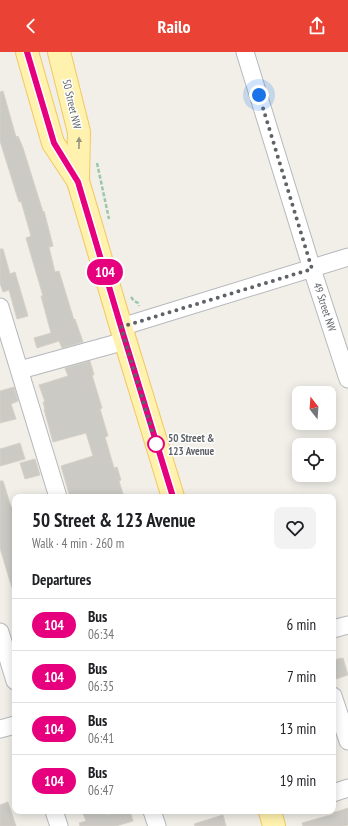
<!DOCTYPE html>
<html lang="en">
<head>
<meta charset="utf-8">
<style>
	body { margin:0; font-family:"PT Sans Narrow",sans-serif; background:#f2f2f2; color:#202124; height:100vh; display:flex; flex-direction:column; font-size:15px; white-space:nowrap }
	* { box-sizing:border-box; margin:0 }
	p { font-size:13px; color:#757577 }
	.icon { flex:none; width:22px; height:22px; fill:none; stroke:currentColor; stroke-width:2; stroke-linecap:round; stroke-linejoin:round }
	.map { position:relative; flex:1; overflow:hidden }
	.drawer { position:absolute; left:12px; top:442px; width:324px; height:320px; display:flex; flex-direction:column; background:#fff; border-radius:8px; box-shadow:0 2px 10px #0003 }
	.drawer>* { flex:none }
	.badge { padding:0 8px; border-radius:13px; font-size:14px; line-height:26px }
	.needle { width:26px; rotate:343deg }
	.controls { position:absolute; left:292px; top:334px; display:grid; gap:8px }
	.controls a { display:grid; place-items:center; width:44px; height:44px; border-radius:8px; background:#fff; box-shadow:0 2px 10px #0003; font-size:20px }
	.you { position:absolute; width:20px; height:20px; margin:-10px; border:3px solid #fff; border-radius:50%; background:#1a73e8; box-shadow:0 0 0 6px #1a73e833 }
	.map>.badge { position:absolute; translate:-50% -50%; box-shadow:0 0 0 2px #fff }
	h2 { padding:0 20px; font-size:15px; line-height:36px }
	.round { display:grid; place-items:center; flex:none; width:42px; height:42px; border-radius:8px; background:#f2f2f2 }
	.overview { display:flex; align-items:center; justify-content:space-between; height:68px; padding:0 20px }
	h1 { font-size:19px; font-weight:700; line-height:30px }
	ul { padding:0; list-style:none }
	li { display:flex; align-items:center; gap:12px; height:52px; padding:0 20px; border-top:1px solid #e0e0e0 }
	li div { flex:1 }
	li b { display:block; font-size:15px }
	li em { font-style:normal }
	li .badge { min-width:44px; font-weight:700; text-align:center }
	header { display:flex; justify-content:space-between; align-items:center; height:52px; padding:0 20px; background:#ea4335; color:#fff; font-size:18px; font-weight:700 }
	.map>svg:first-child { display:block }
	.building { fill:#cccac5; stroke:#d6d1c6 }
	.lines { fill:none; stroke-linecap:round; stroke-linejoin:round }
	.minor-casing { stroke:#b5b8bc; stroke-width:19 }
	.major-casing { stroke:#f2c960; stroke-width:24 }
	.path { stroke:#9cc7a9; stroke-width:2.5; stroke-dasharray:4 2; stroke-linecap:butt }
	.minor { stroke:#fff; stroke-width:17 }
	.major { stroke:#fff2af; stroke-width:22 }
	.oneway { fill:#979581 }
	.line-casing { stroke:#fff; stroke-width:9 }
	.line { stroke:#e6007e; stroke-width:6 }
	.walk { stroke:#5f6368; stroke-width:4; stroke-dasharray:0 7.2 }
	.stop-dot { fill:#fff; stroke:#e6007e; stroke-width:2 }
	.labels { text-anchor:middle; stroke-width:3; stroke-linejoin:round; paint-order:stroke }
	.street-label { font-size:11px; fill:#5f6368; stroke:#fff }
	.stop-label { font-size:11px; font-weight:bold; fill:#5f6368; stroke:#fff; text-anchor:start }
</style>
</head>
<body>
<header><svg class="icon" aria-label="back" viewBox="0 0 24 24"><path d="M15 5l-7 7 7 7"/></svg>Railo<svg class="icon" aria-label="share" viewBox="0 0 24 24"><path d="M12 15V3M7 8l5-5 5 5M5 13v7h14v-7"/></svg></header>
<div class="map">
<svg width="348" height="774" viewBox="0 0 348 774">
	<rect width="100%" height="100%" fill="#f1efe8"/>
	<g class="building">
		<polygon points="3,39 16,85 18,84 23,96 43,160 44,159 53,194 49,195 55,220 59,219 74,268 75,267 83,290 62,296 59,289 37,296 34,286 51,281 41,244 43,244 26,186 31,184 21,149 19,150 0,89 0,40"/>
		<polygon points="0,197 3,197 10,222 15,220 28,264 17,267 9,238 3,240 0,231"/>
		<polygon points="90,309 94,323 92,323 102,356 100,357 108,384 105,385 114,416 117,415 121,428 119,429 124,445 70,445 61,414 93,404 86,381 53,390 44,357 45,357 43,350 45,350 39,333 68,324 65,316"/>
		<polygon points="14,335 18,349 11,352 16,367 0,371 0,339"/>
		<polygon points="20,391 25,407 0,414 0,397"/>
		<polygon points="35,407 40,423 25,427 20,411"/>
		<polygon points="0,429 3,429 11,455 15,454 15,535 12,536 0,496"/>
		<polygon points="343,606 348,623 333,628 333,608"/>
		<polygon points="8,750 16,774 0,774 0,753"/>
		<polygon points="348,756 348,773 343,774 303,774 302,771 334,762 333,761"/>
		<polygon points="82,759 104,759 106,763 121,759 130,759 133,769 116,774 80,774 79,771 86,769"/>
		<polygon points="223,763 226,774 195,774 194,772"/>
	</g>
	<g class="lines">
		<defs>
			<g id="minor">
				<polyline points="245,0 312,217 348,327"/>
				<polyline points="0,255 58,445"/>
				<polyline points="121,275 348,205"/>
				<polyline points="20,318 125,289"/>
				<polyline points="333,577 348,573"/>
				<polyline points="0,580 15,629"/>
				<polyline points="333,644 348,689"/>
				<polyline points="0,677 15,673"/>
				<polyline points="333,741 348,736"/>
				<polyline points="54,759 59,774"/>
				<polyline points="152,759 157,774"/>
			</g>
			<g id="major">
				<polyline points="27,0 53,91 78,129 121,275 173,445"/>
				<polyline points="59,0 79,80 78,129"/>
				<polyline points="270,759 274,774"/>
			</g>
		</defs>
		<use href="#minor" class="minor-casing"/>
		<use href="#major" class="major-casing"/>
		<g class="path">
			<polyline points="97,111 109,167"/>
			<polyline points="131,245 134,249 138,251 139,254"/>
		</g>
		<use href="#minor" class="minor"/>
		<use href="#major" class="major"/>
	</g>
	<defs><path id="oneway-solid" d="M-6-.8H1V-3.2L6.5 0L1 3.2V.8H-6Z"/></defs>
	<use class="oneway" href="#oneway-solid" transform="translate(79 91) rotate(-89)"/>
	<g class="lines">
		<defs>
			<polyline id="line" points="27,0 54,91 78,130 121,275 173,445"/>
		</defs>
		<use href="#line" class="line-casing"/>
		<use href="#line" class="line"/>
		<polyline class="walk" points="156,392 121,275 312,217 259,43"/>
	</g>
	<circle class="stop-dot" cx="156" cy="392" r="8"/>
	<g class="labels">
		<g class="street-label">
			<text transform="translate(72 52) rotate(77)" y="4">50 Street NW</text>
			<text transform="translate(325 255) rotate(72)" y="4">49 Street NW</text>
		</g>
		<g class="stop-label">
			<text x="168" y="390">50 Street &amp;<tspan x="168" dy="13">123 Avenue</tspan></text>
		</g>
	</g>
</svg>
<div class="controls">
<a><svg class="needle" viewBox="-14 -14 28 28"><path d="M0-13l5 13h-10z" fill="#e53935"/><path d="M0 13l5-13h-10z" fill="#757577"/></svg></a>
<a><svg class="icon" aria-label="locate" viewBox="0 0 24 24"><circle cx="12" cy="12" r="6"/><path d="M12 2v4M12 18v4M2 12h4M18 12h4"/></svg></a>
</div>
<div class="you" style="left:259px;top:43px"></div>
<b class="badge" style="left:105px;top:220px;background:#e6007e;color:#fff">104</b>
<section class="drawer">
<div class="overview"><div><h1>50 Street &amp; 123 Avenue</h1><p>Walk · 4 min · 260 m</p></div><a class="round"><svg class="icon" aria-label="heart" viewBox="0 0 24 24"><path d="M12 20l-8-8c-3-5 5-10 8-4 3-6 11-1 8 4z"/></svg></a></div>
<h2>Departures</h2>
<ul>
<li><span class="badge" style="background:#e6007e;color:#fff">104</span><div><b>Bus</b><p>06:34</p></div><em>6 min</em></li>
<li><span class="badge" style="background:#e6007e;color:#fff">104</span><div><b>Bus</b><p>06:35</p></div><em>7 min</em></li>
<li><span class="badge" style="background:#e6007e;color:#fff">104</span><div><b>Bus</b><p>06:41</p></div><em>13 min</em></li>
<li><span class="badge" style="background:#e6007e;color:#fff">104</span><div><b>Bus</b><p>06:47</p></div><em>19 min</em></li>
</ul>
</section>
</div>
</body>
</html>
